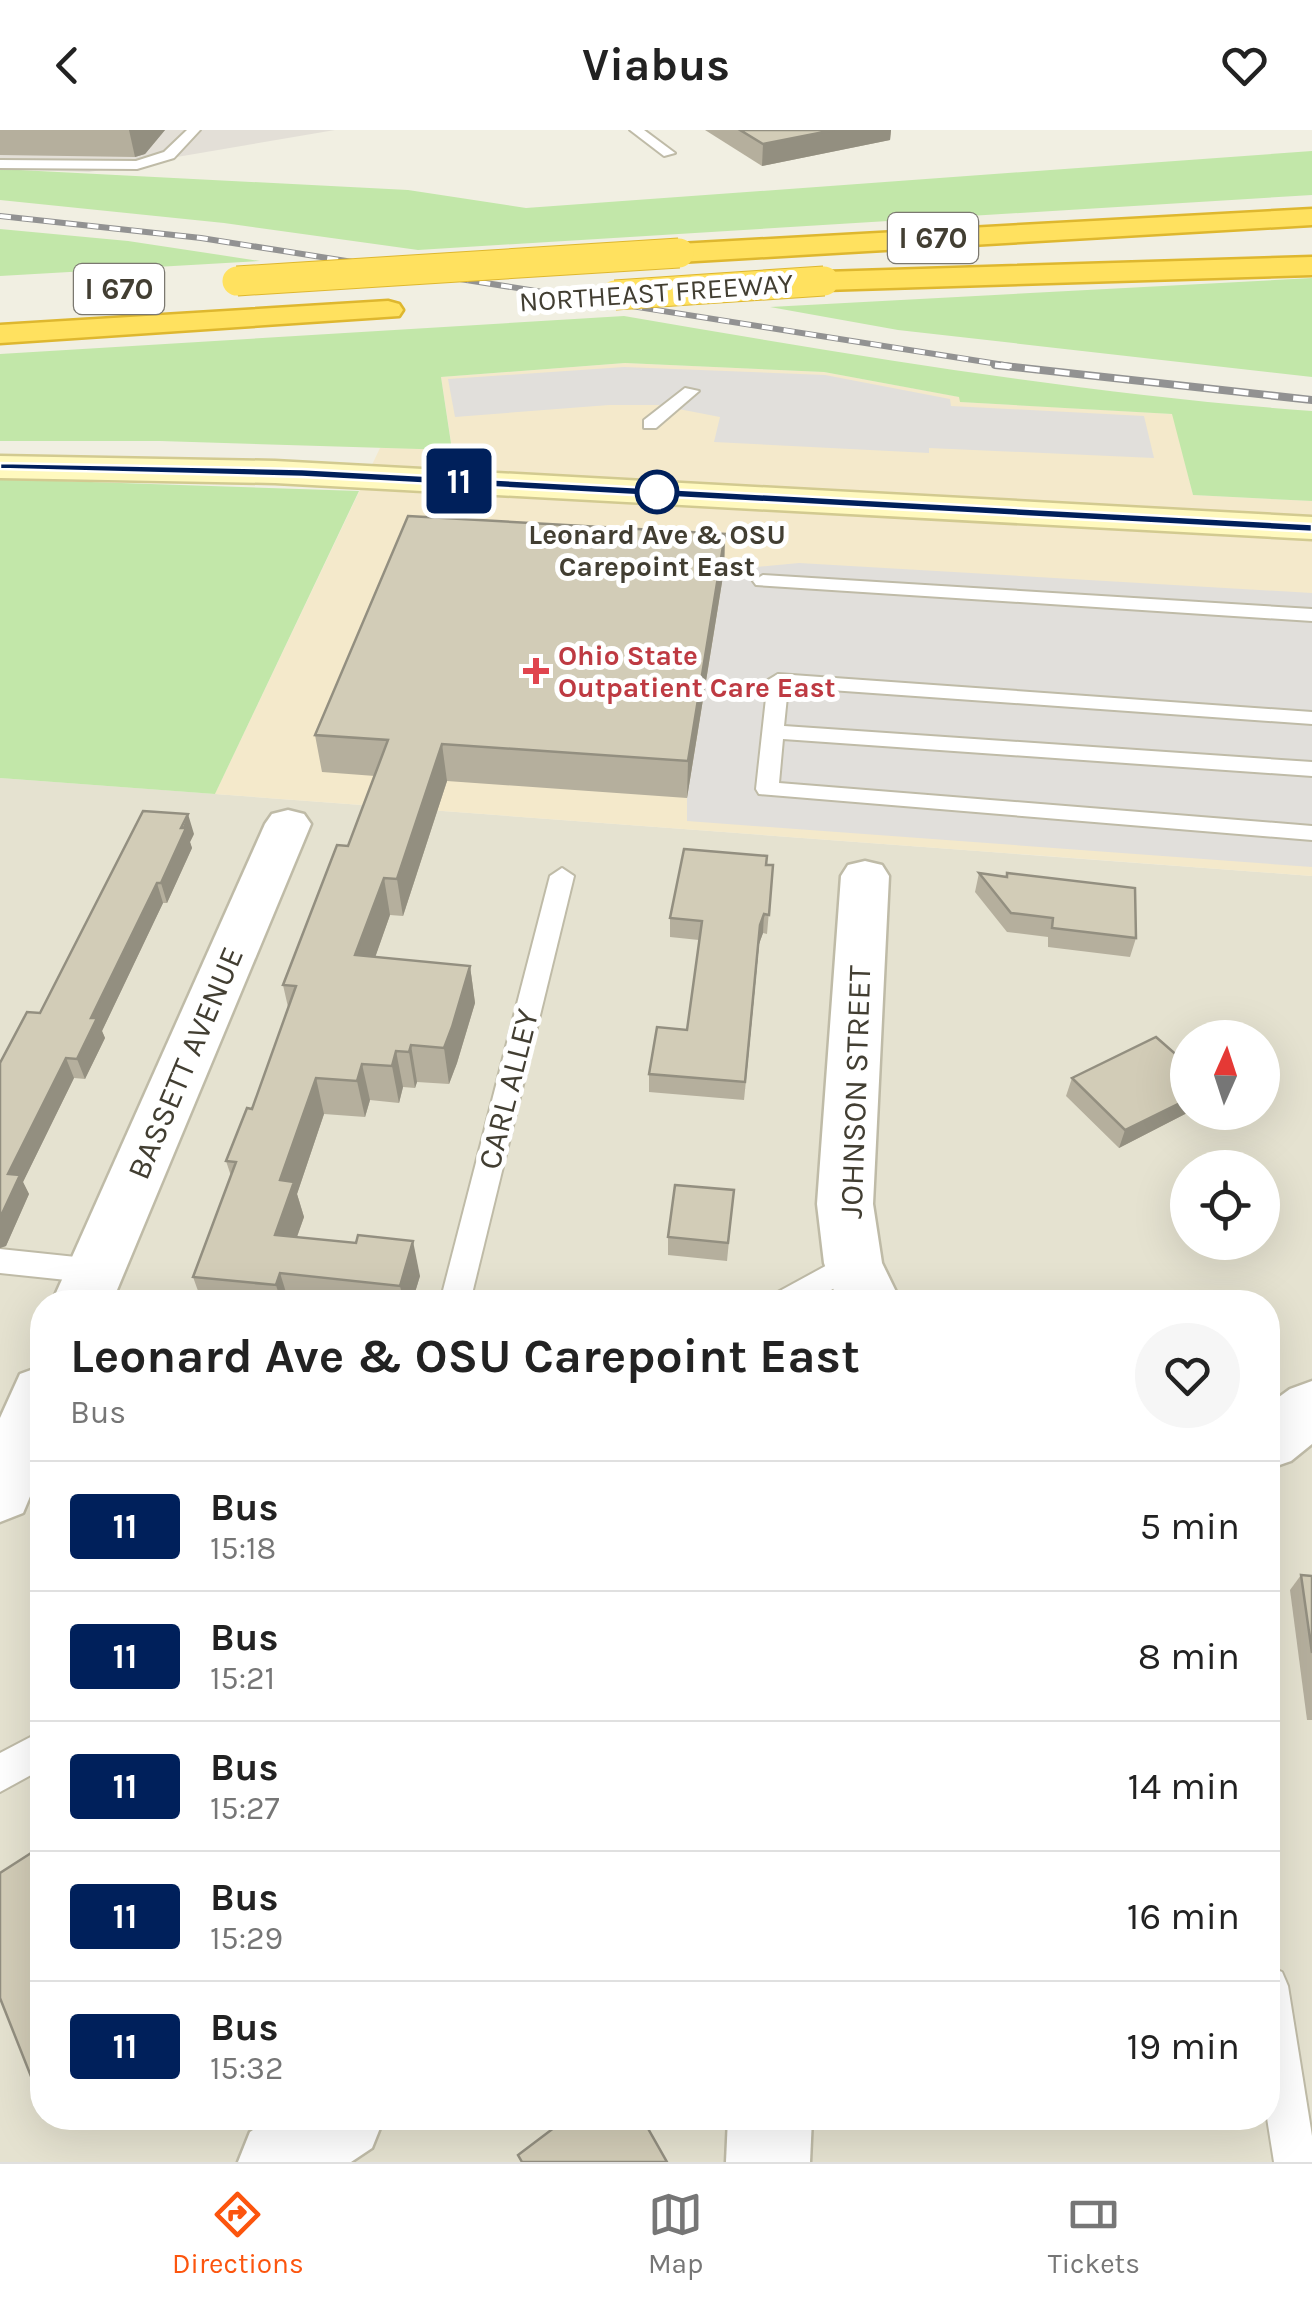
<!DOCTYPE html>
<html lang="en">
<head>
<meta charset="utf-8">
<style>
	body { margin:0; font-family:Karla,sans-serif; background:#f6f6f6; color:#222; height:100vh; display:flex; flex-direction:column; font-size:38px; white-space:nowrap }
	* { box-sizing:border-box; margin:0 }
	p { font-size:32px; color:#767676 }
	.icon { flex:none; width:55px; height:55px; fill:none; stroke:currentColor; stroke-width:2; stroke-linecap:round; stroke-linejoin:round }
	.map { position:relative; flex:1; overflow:hidden }
	.sheet { position:absolute; left:30px; top:1160px; width:1250px; height:840px; display:flex; flex-direction:column; background:#fff; border-radius:40px; box-shadow:0 10px 40px #0002 }
	.sheet>* { flex:none }
	.badge { padding:0 20px; border-radius:8px; font-size:35px; line-height:65px }
	.needle { width:65px; rotate:3deg }
	.fabs { position:absolute; left:1170px; top:890px; display:grid; gap:20px }
	.fabs a { display:grid; place-items:center; width:110px; height:110px; border-radius:50%; background:#fff; box-shadow:0 10px 40px #0002; font-size:50px }
	.map>.badge { position:absolute; translate:-50% -50%; box-shadow:0 0 0 5px #fff }
	.round { display:grid; place-items:center; flex:none; width:105px; height:105px; border-radius:52px; background:#f6f6f6 }
	.overview { display:flex; align-items:center; justify-content:space-between; height:170px; padding:0 40px }
	h1 { font-size:48px; font-weight:700; line-height:75px }
	ul { padding:0; list-style:none }
	li { display:flex; align-items:center; gap:30px; height:130px; padding:0 40px; border-top:2px solid #e0e0e0 }
	li div { flex:1 }
	li b { display:block; font-size:38px }
	li em { font-style:normal }
	li .badge { min-width:110px; font-weight:700; text-align:center }
	header { display:flex; justify-content:space-between; align-items:center; height:130px; padding:0 40px; background:#fff; font-size:45px; font-weight:700 }
	.tab-bar { display:flex; justify-content:space-around; align-items:center; height:140px; border-top:2px solid #e0e0e0; background:#fff; font-size:28px; color:#767676 }
	.tab-bar a { display:grid; justify-items:center; gap:5px }
	.tab-bar .active { color:#fc550e }
	.map>svg:first-child { display:block }
	.residential { fill:#e5e2d0; fill-rule:evenodd }
	.commercial { fill:#f4e9cb }
	.industrial { fill:#e3dfd7 }
	.green { fill:#c2e7a9 }
	.parking { fill:#e1dfdb }
	.lines { fill:none; stroke-linecap:round; stroke-linejoin:round }
	.lane-casing { stroke:#bfbba7; stroke-width:4 }
	.street-casing { stroke:#bfbba7; stroke-width:5 }
	.secondary-casing { stroke:#d2ca90; stroke-width:5 }
	.highway-casing { stroke:#deb72f; stroke-width:5 }
	.lane { fill:#fff; fill-rule:evenodd }
	.street { fill:#fff; fill-rule:evenodd }
	.secondary { fill:#fff9be; fill-rule:evenodd }
	.highway { fill:#ffe15f; fill-rule:evenodd }
	.rail-far1-casing { stroke:#929292; stroke-width:6 }
	.rail-casing { stroke:#929292; stroke-width:8 }
	.rail-far1 { stroke:#fff; stroke-width:4; stroke-dasharray:11; stroke-linecap:butt }
	.rail { stroke:#fff; stroke-width:5; stroke-dasharray:15; stroke-linecap:butt }
	.highway-bridge-casing { stroke:#deb72f; stroke-width:31; stroke-linecap:butt }
	.highway-bridge { stroke:#ffe15f; stroke-width:29 }
	.wall { fill:#b5af9d }
	.shaded-wall { fill:#938f80 }
	.building { fill:#d2ccb7; stroke:#938f80; stroke-width:2.5 }
	.line { fill:#00205b; stroke:#fff; stroke-width:2.5 }
	.stop-dot { fill:#fff; stroke:#00205b; stroke-width:5 }
	.health-dot { fill:#e0444e; stroke:#fff; stroke-width:4 }
	.labels { text-anchor:middle; stroke-width:10; stroke-linejoin:round; paint-order:stroke }
	.far-street-label { font-size:28px; fill:#423e32; stroke:#fff }
	.far-stop-label { font-size:28px; font-weight:bold; fill:#423e32; stroke:#fff }
	.far-health-label { font-size:28px; font-weight:bold; fill:#be3a42; stroke:#fff; text-anchor:start }
	.shield { fill:#fff; stroke:#7b7870; stroke-width:2.5 }
	.shield-label { font-size:30px; font-weight:bold; fill:#423e32 }
	.street-label { font-size:32px; fill:#423e32; stroke:#fff }
</style>
</head>
<body>
<header><svg class="icon" aria-label="back" viewBox="0 0 24 24"><path d="M15 5l-7 7 7 7"/></svg>Viabus<svg class="icon" aria-label="heart" viewBox="0 0 24 24"><path d="M12 20l-8-8c-3-5 5-10 8-4 3-6 11-1 8 4z"/></svg></header>
<div class="map">
<svg width="1312" height="2032" viewBox="0 0 1312 2032">
	<rect width="100%" height="100%" fill="#f1efe2"/>
	<path class="residential" d="M0 648 1312 746V2032H0ZM1188 908H1262V982H1188ZM1188 1038H1262V1112H1188ZM42 1172H1268V1988H42Z"/>
	<polygon class="commercial" points="625,233 824,242 960,267 961,272 1173,284 1193,365 1312,371 1312,746 215,664 380,318 452,319 441,247"/>
	<polygon class="industrial" points="0,0 335,0 89,42 0,39"/>
	<g class="green">
		<polygon points="1312,21 1312,65 418,120 224,93 0,70 0,39 408,60 526,78"/>
		<polygon points="0,99 128,111 260,131 0,146"/>
		<polygon points="1312,148 1312,247 898,200 770,177"/>
		<path d="M624 186C852 225 1081 264 1312 281V371L1193 365 1172 284 960 272 959 267 824 242 625 233 441 247 452 320 160 311H0V224Z"/>
		<polygon points="0,349 359,361 215,664 0,648"/>
	</g>
	<g class="parking">
		<polygon points="624,237 825,245 950,269 951,276 1144,286 1154,328 929,318 929,323 714,312 720,287 658,275 609,275 455,287 448,249"/>
		<polygon points="799,433 1312,463 1312,737 687,691 687,668 724,440"/>
	</g>
	<g class="lines">
		<defs>
			<g id="lane">
				<polygon points="187,0 200,0 174,28 137,39 0,38 0,30 136,31 164,22"/>
				<polygon points="630,0 644,0 675,23 664,26"/>
				<polygon points="685,258 699,261 656,298 644,298 644,290"/>
				<polygon points="763,445 1312,479 1312,491 756,455 753,451"/>
				<polygon points="778,544 1312,582 1312,594 788,557 784,596 1312,632 1312,646 783,609 779,653 1312,696 1312,710 759,664 756,659 768,550"/>
				<polygon points="562,738 574,746 470,1172 440,1172 550,746"/>
				<polygon points="0,1119 95,1129 105,1133 110,1141 105,1149 95,1153 0,1143"/>
				<polygon points="853,1121 863,1125 868,1133 863,1141 811,1172 772,1172 776,1163"/>
				<polygon points="42,1601 42,1639 0,1662 0,1623"/>
				<polygon points="1268,1836 1282,1842 1288,1856 1312,2006 1312,2032 1274,2032 1267,1988"/>
			</g>
			<g id="street">
				<polygon points="288,680 304,684 311,694 112,1172 52,1172 265,694 272,684"/>
				<polygon points="865,731 882,735 889,746 873,1074 882,1133 901,1172 838,1172 824,1133 817,1074 841,746 848,735"/>
				<polygon points="42,1236 42,1338 23,1383 0,1392 0,1288 20,1244"/>
				<polygon points="1312,1251 1312,1314 1291,1331 1268,1339 1268,1275 1290,1259"/>
				<polygon points="271,1988 384,1988 372,2018 351,2032 238,2032 250,2002"/>
				<polygon points="728,1988 812,1988 810,2032 726,2032"/>
			</g>
			<polygon id="secondary" points="0,326 275,331 1312,387 1312,409 275,353 0,348"/>
			<g id="highway">
				<polygon points="1312,79 1312,95 679,132 669,129 665,123 669,117 679,114"/>
				<polygon points="1312,127 1312,145 824,160 814,157 809,151 814,145 824,142"/>
				<polygon points="388,171 399,174 403,180 399,186 0,213 0,195"/>
			</g>
		</defs>
		<use href="#lane" class="lane-casing"/>
		<use href="#street" class="street-casing"/>
		<use href="#secondary" class="secondary-casing"/>
		<use href="#highway" class="highway-casing"/>
		<use href="#lane" class="lane"/>
		<use href="#street" class="street"/>
		<use href="#secondary" class="secondary"/>
		<use href="#highway" class="highway"/>
		<defs>
			<polyline id="rail-far1" points="0,86 201,108 1017,237"/>
			<polyline id="rail" points="995,235 1312,270"/>
		</defs>
		<use href="#rail-far1" class="rail-far1-casing"/>
		<use href="#rail" class="rail-casing"/>
		<use href="#rail-far1" class="rail-far1"/>
		<use href="#rail" class="rail"/>
		<defs>
			<g id="highway-bridge">
				<polyline points="237,151 679,123"/>
				<polyline points="615,165 824,151"/>
			</g>
		</defs>
		<use href="#highway-bridge" class="highway-bridge-casing"/>
		<use href="#highway-bridge" class="highway-bridge"/>
	</g>
	<g class="wall">
		<polygon points="0,0 165,0 145,24 135,27 0,25"/>
		<polygon points="705,0 891,0 890,10 762,36"/>
		<polygon points="725,404 724,440 687,668 447,651 403,786 390,785 375,827 470,836 475,873 457,933 449,954 417,952 415,958 403,957 399,973 370,970 365,987 324,984 297,1064 304,1087 297,1107 420,1146 412,1172 202,1172 193,1147 231,1046 226,1031 252,979 288,877 283,855 348,716 375,646 322,642 315,605"/>
		<polygon points="194,704 190,712 192,718 167,773 163,773 102,901 105,908 85,949 74,948 23,1052 29,1064 6,1116 0,1118 0,933 40,883"/>
		<polygon points="766,735 773,735 767,804 763,803 759,814 744,970 649,962 649,944 687,900 699,810 670,807 670,788"/>
		<polygon points="979,743 1136,808 1130,827 1048,817 1048,807 1007,802 975,762"/>
		<polygon points="1072,948 1188,982 1189,982 1119,1018 1066,966"/>
		<polygon points="734,1060 727,1131 668,1125 668,1107"/>
		<polygon points="1301,1445 1312,1446 1312,1590 1307,1590 1290,1460"/>
	</g>
	<g class="shaded-wall">
		<polygon points="129,0 165,0 145,24 135,27"/>
		<polygon points="834,0 891,0 890,10 762,36 763,14"/>
		<polygon points="725,404 724,440 687,668 688,631"/>
		<polygon points="442,614 447,651 403,786 397,749"/>
		<polygon points="188,684 194,704 190,712 192,718 167,773 161,753"/>
		<polygon points="384,748 390,785 363,862 355,825"/>
		<polygon points="157,753 163,773 102,901 105,908 85,949 77,929 91,888"/>
		<polygon points="764,784 763,803 759,814 744,970 760,795"/>
		<polygon points="470,836 475,873 457,933 449,954 444,918"/>
		<polygon points="411,915 417,952 415,958 409,922"/>
		<polygon points="396,921 403,957 399,973 392,936"/>
		<polygon points="66,928 74,948 23,1052 29,1064 6,1116 0,1118 0,1088 8,1044"/>
		<polygon points="362,934 370,970 365,987 357,951"/>
		<polygon points="316,948 324,984 297,1064 304,1087 285,1140 275,1105 280,1050"/>
		<polygon points="1188,969 1188,982 1189,982 1119,1018 1125,1000"/>
		<polygon points="413,1111 420,1146 412,1172 404,1172 400,1156"/>
		<polygon points="280,1143 289,1172 281,1172 276,1155"/>
		<polygon points="42,1949 42,1959 34,1954"/>
	</g>
	<g class="building">
		<polygon points="740,0 834,0 763,14"/>
		<polygon points="408,386 725,404 688,631 442,614 397,749 384,748 355,825 470,836 452,897 444,918 411,915 409,922 396,921 392,936 362,934 357,951 316,948 280,1050 294,1052 275,1105 356,1113 358,1105 413,1111 400,1156 280,1143 276,1155 193,1147 236,1032 226,1031 247,978 252,979 296,856 283,855 337,715 348,716 388,610 315,605"/>
		<polygon points="143,681 188,684 181,698 186,698 161,753 157,753 91,888 97,888 77,929 66,928 8,1044 20,1045 0,1088 0,933 27,882 40,883"/>
		<polygon points="684,719 767,726 766,735 773,735 769,785 764,784 760,795 745,952 649,944 657,897 687,900 702,791 670,788"/>
		<polygon points="979,743 1007,747 1007,743 1135,758 1136,808 1052,798 1053,788 1011,783"/>
		<polygon points="1156,907 1188,935 1188,969 1125,1000 1072,948"/>
		<polygon points="675,1055 734,1060 728,1113 668,1107"/>
		<polygon points="1301,1445 1312,1446 1312,1523"/>
		<polygon points="42,1716 42,1949 34,1954 0,1868 0,1743"/>
		<polygon points="567,1988 642,1988 667,2032 522,2032 518,2025"/>
	</g>
	<polygon class="line" points="0,333 302,339 1312,394 1312,402 302,347 0,339"/>
	<circle class="stop-dot" cx="657" cy="362" r="20"/>
	<path class="health-dot" d="M531 526h10v10h10v10h-10v10h-10v-10h-10v-10h10z"/>
	<g class="labels">
		<g class="far-street-label">
			<text transform="translate(656 162) rotate(-4)" y="10">NORTHEAST FREEWAY</text>
		</g>
		<g class="far-stop-label">
			<text x="657" y="414">Leonard Ave &amp; OSU<tspan x="657" dy="32">Carepoint East</tspan></text>
		</g>
		<g class="far-health-label">
			<text x="558" y="535">Ohio State<tspan x="558" dy="32">Outpatient Care East</tspan></text>
		</g>
		<g class="shield">
			<rect x="888" y="83" width="90" height="50" rx="8"/>
			<rect x="74" y="134" width="90" height="50" rx="8"/>
		</g>
		<g class="shield-label">
			<text x="933" y="118">I 670</text>
			<text x="119" y="169">I 670</text>
		</g>
		<g class="street-label">
			<text transform="translate(185 933) rotate(-67)" y="11">BASSETT AVENUE</text>
			<text transform="translate(508 959) rotate(-76)" y="11">CARL ALLEY</text>
			<text transform="translate(855 962) rotate(-88)" y="11">JOHNSON STREET</text>
		</g>
	</g>
</svg>
<div class="fabs">
<a><svg class="needle" viewBox="-14 -14 28 28"><path d="M0-13l5 13h-10z" fill="#e53935"/><path d="M0 13l5-13h-10z" fill="#767676"/></svg></a>
<a><svg class="icon" aria-label="locate" viewBox="0 0 24 24"><circle cx="12" cy="12" r="6"/><path d="M12 2v4M12 18v4M2 12h4M18 12h4"/></svg></a>
</div>
<b class="badge" style="left:459px;top:351px;background:#00205b;color:#fff">11</b>
<section class="sheet">
<div class="overview"><div><h1>Leonard Ave &amp; OSU Carepoint East</h1><p>Bus</p></div><a class="round"><svg class="icon" aria-label="heart" viewBox="0 0 24 24"><path d="M12 20l-8-8c-3-5 5-10 8-4 3-6 11-1 8 4z"/></svg></a></div>
<ul>
<li><span class="badge" style="background:#00205b;color:#fff">11</span><div><b>Bus</b><p>15:18</p></div><em>5 min</em></li>
<li><span class="badge" style="background:#00205b;color:#fff">11</span><div><b>Bus</b><p>15:21</p></div><em>8 min</em></li>
<li><span class="badge" style="background:#00205b;color:#fff">11</span><div><b>Bus</b><p>15:27</p></div><em>14 min</em></li>
<li><span class="badge" style="background:#00205b;color:#fff">11</span><div><b>Bus</b><p>15:29</p></div><em>16 min</em></li>
<li><span class="badge" style="background:#00205b;color:#fff">11</span><div><b>Bus</b><p>15:32</p></div><em>19 min</em></li>
</ul>
</section>
</div>
<nav class="tab-bar">
<a class="active"><svg class="icon" aria-label="directions" viewBox="0 0 24 24"><path d="M12 3l9 9-9 9-9-9zM9 14v-3h6M13 9l2 2-2 2"/></svg>Directions</a>
<a><svg class="icon" aria-label="map" viewBox="0 0 24 24"><path d="M3 6l6-2 6 2 6-2v14l-6 2-6-2-6 2zM9 4v14M15 6v14"/></svg>Map</a>
<a><svg class="icon" aria-label="tickets" viewBox="0 0 24 24"><path d="M3 7h18v10H3zM15 7v10"/></svg>Tickets</a>
</nav>
</body>
</html>
